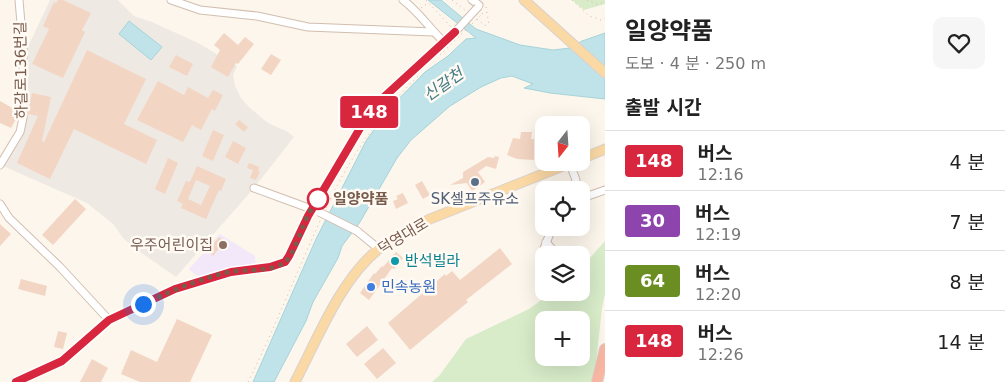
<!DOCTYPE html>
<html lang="ko">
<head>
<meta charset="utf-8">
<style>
	body { margin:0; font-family:"DejaVu Sans","Noto Sans KR",sans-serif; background:#f6f6f6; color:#222; height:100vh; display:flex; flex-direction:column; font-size:19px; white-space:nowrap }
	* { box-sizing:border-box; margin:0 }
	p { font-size:16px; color:#767676 }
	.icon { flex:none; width:28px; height:28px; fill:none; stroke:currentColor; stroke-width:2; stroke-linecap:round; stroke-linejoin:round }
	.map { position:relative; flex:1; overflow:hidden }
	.sheet { display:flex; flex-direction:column; background:#fff; width:400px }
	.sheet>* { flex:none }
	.badge { padding:0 10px; border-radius:4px; font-size:18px; line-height:32px }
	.needle { width:32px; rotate:197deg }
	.controls { position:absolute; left:535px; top:116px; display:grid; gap:10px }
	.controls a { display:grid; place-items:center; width:55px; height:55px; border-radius:10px; background:#fff; box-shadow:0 5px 20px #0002; font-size:25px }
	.you { position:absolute; width:25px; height:25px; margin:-12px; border:4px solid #fff; border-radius:50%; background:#1a73e8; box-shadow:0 0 0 8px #1a73e833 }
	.map>.badge { position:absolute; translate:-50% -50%; box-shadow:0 0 0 2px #fff }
	h2 { padding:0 20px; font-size:19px; line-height:45px }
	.round { display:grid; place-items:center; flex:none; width:52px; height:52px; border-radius:10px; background:#f6f6f6 }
	.summary { display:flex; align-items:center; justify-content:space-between; height:85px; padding:0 20px }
	h1 { font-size:24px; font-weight:700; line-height:38px }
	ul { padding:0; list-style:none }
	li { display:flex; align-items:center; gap:15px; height:60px; padding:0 20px; border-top:1px solid #e0e0e0 }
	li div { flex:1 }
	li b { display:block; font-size:19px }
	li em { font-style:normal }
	li .badge { min-width:55px; font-weight:700; text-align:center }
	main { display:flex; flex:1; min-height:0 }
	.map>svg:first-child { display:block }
	.industrial { fill:#efe9e4 }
	.education { fill:#f3e8fa }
	.green { fill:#d8ecc9; fill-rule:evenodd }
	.water { fill:#bfe3e8; stroke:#a5d3da }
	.building { fill:#f3d5c3; fill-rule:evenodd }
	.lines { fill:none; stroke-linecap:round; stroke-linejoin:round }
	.minor-casing { stroke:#d1beb0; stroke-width:9 }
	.major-casing { stroke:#dad1cd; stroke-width:11 }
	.highway-casing { stroke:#dad1cd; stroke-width:12 }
	.path { stroke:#d9b8a5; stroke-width:1; stroke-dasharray:1 4; stroke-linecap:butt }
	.minor { stroke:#fff; stroke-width:7 }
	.major { stroke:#fbd9a5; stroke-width:9 }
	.highway { stroke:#f7b7a3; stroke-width:10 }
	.minor-bridge-casing { stroke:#d1beb0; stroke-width:9; stroke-linecap:butt }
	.path-bridge { stroke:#d9b8a5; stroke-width:1; stroke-dasharray:1 4; stroke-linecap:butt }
	.minor-bridge { stroke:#fff; stroke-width:7 }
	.line-casing { stroke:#fff; stroke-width:11 }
	.line { stroke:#d7263d; stroke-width:8 }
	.walk { stroke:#7a5c4d; stroke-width:5; stroke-dasharray:0 9 }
	.service-dot { fill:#5c6f8a; stroke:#fffaf3; stroke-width:2 }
	.stop-dot { fill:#fff; stroke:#d7263d; stroke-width:2.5 }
	.education-dot { fill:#8d6e63; stroke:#fffaf3; stroke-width:2 }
	.culture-dot { fill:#0f9aa8; stroke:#fffaf3; stroke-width:2 }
	.shop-dot { fill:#3f7fe0; stroke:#fffaf3; stroke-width:2 }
	.labels { text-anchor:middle; stroke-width:5; stroke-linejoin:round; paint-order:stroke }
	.street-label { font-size:15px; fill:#7a5c4d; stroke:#fffaf3 }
	.stop-label { font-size:15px; font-weight:bold; fill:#7a5c4d; stroke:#fffaf3; text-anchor:start }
	.service-label { font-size:15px; fill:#4e5e75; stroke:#fffaf3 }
	.education-label { font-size:15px; fill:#785e54; stroke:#fffaf3; text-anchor:end }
	.culture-label { font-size:15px; fill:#0d838f; stroke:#fffaf3; text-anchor:start }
	.shop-label { font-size:15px; fill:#366cbe; stroke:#fffaf3; text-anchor:start }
	.water-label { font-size:16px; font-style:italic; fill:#437c86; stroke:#fffaf3 }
</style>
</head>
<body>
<main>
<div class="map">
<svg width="605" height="382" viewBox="0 0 605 382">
	<rect width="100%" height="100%" fill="#fdf6ec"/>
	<polygon class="industrial" points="50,0 118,0 134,16 152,22 198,43 237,66 233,75 235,86 241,98 250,108 268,123 288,132 294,137 254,188 176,277 136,249 123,238 113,224 87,203 3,166 21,132 26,51"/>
	<polygon class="education" points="220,234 255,256 256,266 230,269 198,277 189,269"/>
	<g class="green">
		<polygon points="572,0 605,0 605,4 584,10"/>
		<path d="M605 241V294L602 308 594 382H432L439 376 466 339 529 309 551 293 581 292V268ZM544 320H581V358H544Z"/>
	</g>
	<g class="water">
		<polygon points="428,0 441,0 476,29 520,45 553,50 570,48 582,41 605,33 605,99 550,93 524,88 533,84 512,76 501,78 481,87 450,106 411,140 397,158 360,222 342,246 338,258 313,302 306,321 274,382 253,382 316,239 366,141 388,110 425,72 448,56 466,39 476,38"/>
		<polygon points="129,21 162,47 151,60 119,34"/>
	</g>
	<g class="building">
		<polygon points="58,0 63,0 91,13 82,30 85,32 63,78 32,64 49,29 43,26 54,2 56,3"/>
		<polygon points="224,33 238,45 245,37 254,44 238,64 236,63 228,77 211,67 220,50 214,45"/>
		<polygon points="87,50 146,79 124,124 157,140 146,164 74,129 50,179 17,163 38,116 28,114 32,93 51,97 42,141 44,142"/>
		<polygon points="271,54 281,60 271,75 261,69"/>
		<polygon points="176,55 193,64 187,76 169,67"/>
		<polygon points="158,81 184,95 188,87 208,98 213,90 223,95 215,111 212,109 201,130 192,125 183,142 137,120"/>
		<polygon points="0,101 18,111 18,116 11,128 0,123"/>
		<polygon points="239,120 248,127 244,132 235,124"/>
		<polygon points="213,130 224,135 213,161 202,156"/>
		<polygon points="521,132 532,132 531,139 534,139 534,160 517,159 507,155 513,138 520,139"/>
		<polygon points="233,141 246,148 238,164 225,157"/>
		<polygon points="495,156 499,157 496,169 486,166 478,172 485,182 472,191 467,183 450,185 463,178 463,172 488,157 494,158"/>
		<polygon points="168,158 178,163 165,194 155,189"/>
		<polygon points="249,163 259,167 258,171 260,172 256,180 250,178 253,170 247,168"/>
		<path d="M197 166 226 179 221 191 219 190 206 219 181 208 183 204 177 201 186 181 190 182ZM196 180 210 186 201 205 188 199Z"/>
		<polygon points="422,181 430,195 423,199 415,185"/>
		<polygon points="403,193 408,203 396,209 393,201 398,199 396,196"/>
		<polygon points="75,199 86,209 53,245 42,235"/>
		<polygon points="0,224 11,234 0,246"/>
		<polygon points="219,237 225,241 213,256 207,251"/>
		<polygon points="500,248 512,264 466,300 468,302 410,350 388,323 445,274 446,276 452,271 460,280"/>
		<polygon points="396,252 403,258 394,269 392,268 369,300 360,293 374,273 375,274 382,266 383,267"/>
		<polygon points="21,279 47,286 45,296 18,289"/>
		<polygon points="177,319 212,335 190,382 140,382 121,374 131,350 157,362"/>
		<polygon points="367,326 378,340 357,357 346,344"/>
		<polygon points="58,331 67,333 63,349 54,347"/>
		<polygon points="383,348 396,363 377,379 364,364"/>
		<polygon points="92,359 108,368 101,382 80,382"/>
	</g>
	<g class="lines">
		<defs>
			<g id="minor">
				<polyline points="171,0 200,10 257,16 308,27 433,32"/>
				<path d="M403 0C420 13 429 28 444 42"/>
				<polyline points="472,0 479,5 478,7"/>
				<polyline points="570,164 576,180 572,190"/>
				<polyline points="0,165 20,132 23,118 23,47 19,0"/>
				<polyline points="254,188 314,210"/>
				<polyline points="0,204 9,218 60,267 109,320"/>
				<polyline points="581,204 588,196 605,190"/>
				<polyline points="357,231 379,249"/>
				<polyline points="546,242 557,255"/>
				<polyline points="543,251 552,228"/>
				<polyline points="16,382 62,361 109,320 175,289 231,272 269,267 285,262 289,256 312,209 372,108 455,32"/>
			</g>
			<g id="major">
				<polyline points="524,0 605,73"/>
				<polyline points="581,159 605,149"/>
				<path d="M295 382C318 338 341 278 380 248 395 236 413 228 430 219L573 162"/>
			</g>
			<polyline id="highway" points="597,382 605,349"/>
		</defs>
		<use href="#minor" class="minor-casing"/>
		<use href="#major" class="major-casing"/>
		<use href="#highway" class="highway-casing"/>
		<g class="path">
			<polyline points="426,0 451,27"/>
			<polyline points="452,0 466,11"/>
			<polyline points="572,0 589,16 601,20 605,18"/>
			<polyline points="587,0 597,4 605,2"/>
			<polyline points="486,7 489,25"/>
			<polyline points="421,8 428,3"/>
			<polyline points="482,14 485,10"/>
			<polyline points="477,19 484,25 489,26"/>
			<polyline points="440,55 476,20"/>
			<path d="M326 208C349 159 380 113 419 75"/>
			<path d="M248 382C274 330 296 274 320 221"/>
		</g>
		<use href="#minor" class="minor"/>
		<use href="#major" class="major"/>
		<use href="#highway" class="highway"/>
		<defs>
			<g id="minor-bridge">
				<polyline points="455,32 478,7"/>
				<polyline points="319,212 357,231"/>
			</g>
		</defs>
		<use href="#minor-bridge" class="minor-bridge-casing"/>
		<polyline class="path-bridge" points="476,20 482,14"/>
		<use href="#minor-bridge" class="minor-bridge"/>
	</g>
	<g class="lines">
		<defs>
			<polyline id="line" points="16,382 62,361 109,320 175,289 231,272 270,267 285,262 289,256 308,216 372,108 455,32"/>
		</defs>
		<use href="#line" class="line-casing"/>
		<use href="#line" class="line"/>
		<path class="walk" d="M143 304C171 291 199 279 229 272 245 269 272 272 285 262 293 256 302 227 307 217 311 209 316 202 320 194L318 199"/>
	</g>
	<circle class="service-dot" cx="475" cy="182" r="5"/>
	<circle class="stop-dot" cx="318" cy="199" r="10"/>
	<circle class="education-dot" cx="223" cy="245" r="5"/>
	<circle class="culture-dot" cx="395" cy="261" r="5"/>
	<circle class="shop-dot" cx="371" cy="287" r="5"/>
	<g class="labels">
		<g class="street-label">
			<text transform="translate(21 70) rotate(-91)" y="5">하갈로136번길</text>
			<text transform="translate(403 236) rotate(-31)" y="5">덕영대로</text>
		</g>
		<g class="stop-label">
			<text x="333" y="204">일양약품</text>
		</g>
		<g class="service-label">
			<text x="475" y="204">SK셀프주유소</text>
		</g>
		<g class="education-label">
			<text x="213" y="250">우주어린이집</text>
		</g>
		<g class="culture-label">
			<text x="405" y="266">반석빌라</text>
		</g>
		<g class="shop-label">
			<text x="381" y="292">민속농원</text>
		</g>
		<g class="water-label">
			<text transform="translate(443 84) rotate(-35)" y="6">신갈천</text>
		</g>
	</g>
</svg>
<div class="controls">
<a><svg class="needle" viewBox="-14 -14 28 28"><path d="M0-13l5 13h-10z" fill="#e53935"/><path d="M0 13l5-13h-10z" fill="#767676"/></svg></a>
<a><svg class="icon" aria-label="locate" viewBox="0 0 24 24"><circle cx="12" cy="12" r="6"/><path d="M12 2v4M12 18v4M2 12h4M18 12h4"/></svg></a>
<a><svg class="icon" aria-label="layers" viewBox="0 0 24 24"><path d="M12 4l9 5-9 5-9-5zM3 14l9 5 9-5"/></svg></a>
<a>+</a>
</div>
<div class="you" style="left:143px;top:304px"></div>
<b class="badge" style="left:369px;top:112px;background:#d7263d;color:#fff">148</b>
</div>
<section class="sheet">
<div class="summary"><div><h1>일양약품</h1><p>도보 · 4 분 · 250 m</p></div><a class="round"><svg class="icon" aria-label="heart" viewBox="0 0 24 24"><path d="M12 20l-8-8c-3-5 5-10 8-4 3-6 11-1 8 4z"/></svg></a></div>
<h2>출발 시간</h2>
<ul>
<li><span class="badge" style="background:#d7263d;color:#fff">148</span><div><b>버스</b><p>12:16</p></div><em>4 분</em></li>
<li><span class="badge" style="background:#8e44ad;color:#fff">30</span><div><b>버스</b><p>12:19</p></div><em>7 분</em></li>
<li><span class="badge" style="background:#6b8e23;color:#fff">64</span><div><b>버스</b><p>12:20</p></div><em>8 분</em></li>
<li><span class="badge" style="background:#d7263d;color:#fff">148</span><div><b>버스</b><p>12:26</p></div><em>14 분</em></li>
</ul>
</section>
</main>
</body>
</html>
